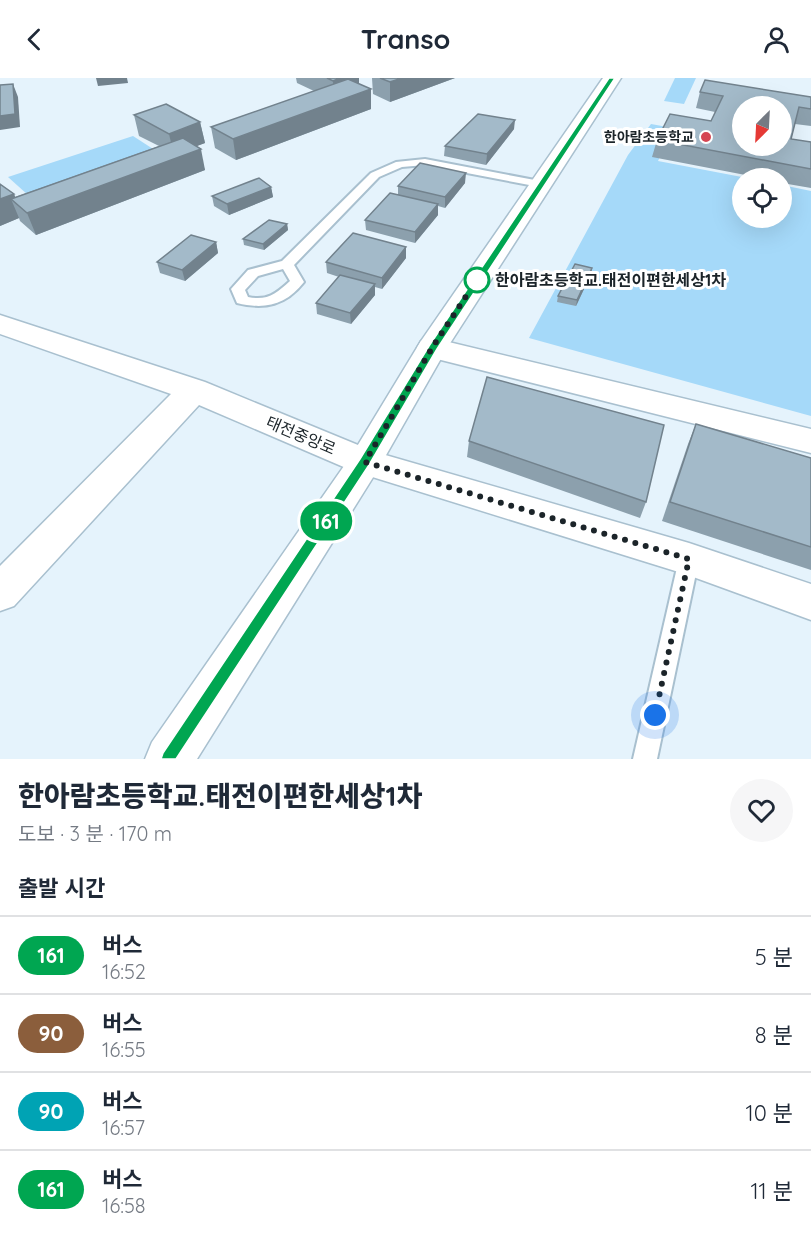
<!DOCTYPE html>
<html lang="ko">
<head>
<meta charset="utf-8">
<style>
	body { margin:0; font-family:Quicksand,"Noto Sans KR",sans-serif; background:#f6f6f7; color:#1f2937; height:100vh; display:flex; flex-direction:column; font-size:22px; white-space:nowrap }
	* { box-sizing:border-box; margin:0 }
	p { font-size:20px; color:#747a83 }
	.icon { flex:none; width:33px; height:33px; fill:none; stroke:currentColor; stroke-width:2; stroke-linecap:round; stroke-linejoin:round }
	.map { position:relative; height:681px; overflow:hidden }
	.sheet { display:flex; flex-direction:column; background:#fff; flex:1 }
	.sheet>* { flex:none }
	.badge { padding:0 12px; border-radius:20px; font-size:21px; line-height:39px }
	.needle { width:39px; rotate:204deg }
	.buttons { position:absolute; left:732px; top:18px; display:grid; gap:12px }
	.buttons a { display:grid; place-items:center; width:60px; height:60px; border-radius:50%; background:#fff; box-shadow:0 6px 24px #0002; font-size:30px }
	.you { position:absolute; width:30px; height:30px; margin:-15px; border:4px solid #fff; border-radius:50%; background:#1a73e8; box-shadow:0 0 0 9px #1a73e833 }
	.map>.badge { position:absolute; translate:-50% -50%; box-shadow:0 0 0 3px #fff }
	h2 { padding:0 18px; font-size:22px; line-height:54px }
	.round { display:grid; place-items:center; flex:none; width:63px; height:63px; border-radius:32px; background:#f6f6f7 }
	.headline { display:flex; align-items:center; justify-content:space-between; height:102px; padding:0 18px }
	h1 { font-size:28px; font-weight:800; line-height:45px }
	ul { padding:0; list-style:none }
	li { display:flex; align-items:center; gap:18px; height:78px; padding:0 18px; border-top:2px solid #e0e1e3 }
	li div { flex:1 }
	li b { display:block; font-size:22px }
	li em { font-style:normal }
	li .badge { min-width:66px; font-weight:700; text-align:center }
	header { display:flex; justify-content:space-between; align-items:center; height:78px; padding:0 18px; background:#fff; font-size:27px; font-weight:800 }
	.map>svg:first-child { display:block }
	.green { fill:#a5d9f9 }
	.lines { fill:none; stroke-linecap:round; stroke-linejoin:round }
	.service-casing { stroke:#a9c0cf; stroke-width:4 }
	.minor-casing { stroke:#a9c0cf; stroke-width:3 }
	.tertiary-casing { stroke:#a9c0cf; stroke-width:3 }
	.service { fill:#fff; fill-rule:evenodd }
	.minor { fill:#fff; fill-rule:evenodd }
	.tertiary { fill:#fff; fill-rule:evenodd }
	.wall { fill:#8ca0ad }
	.shaded-wall { fill:#72828d }
	.building { fill:#a3bac9; stroke:#72828d; stroke-width:1.5; fill-rule:evenodd }
	.line { fill:#00a651; stroke:#fff; stroke-width:1.5 }
	.walk { stroke:#1b2429; stroke-width:6; stroke-dasharray:0 10.8 }
	.poi-dot { fill:#d54552; stroke:#fff; stroke-width:2 }
	.stop-dot { fill:#fff; stroke:#00a651; stroke-width:3 }
	.labels { text-anchor:middle; stroke-width:6; stroke-linejoin:round; paint-order:stroke }
	.far-poi-label { font-size:14px; font-weight:bold; fill:#1b2429; stroke:#fff; text-anchor:end }
	.stop-label { font-size:16px; font-weight:bold; fill:#1b2429; stroke:#fff; text-anchor:start }
	.street-label { font-size:16px; fill:#1b2429; stroke:#fff }
</style>
</head>
<body>
<header><svg class="icon" aria-label="back" viewBox="0 0 24 24"><path d="M15 5l-7 7 7 7"/></svg>Transo<svg class="icon" aria-label="person" viewBox="0 0 24 24"><circle cx="12" cy="8" r="4"/><path d="M4 21q1-7 8-7t8 7"/></svg></header>
<div class="map">
<svg width="811" height="681" viewBox="0 0 811 681">
	<rect width="100%" height="100%" fill="#e5f3fc"/>
	<g class="green">
		<polygon points="675,0 696,0 684,26 664,23"/>
		<polygon points="651,46 673,50 658,83 747,100 742,100 742,140 782,140 782,107 811,113 811,338 529,260 628,77"/>
		<polygon points="133,58 167,80 38,126 8,99"/>
	</g>
	<g class="lines">
		<defs>
			<g id="service">
				<path d="M425 81 540 103 546 106 540 109 425 87 402 89 379 99 294 187 304 204C286 227 265 232 237 225L231 211 248 192 282 183 371 95 396 84ZM283 191 290 203C276 216 267 223 248 219L245 212 258 198Z"/>
				<polygon points="689,473 696,475 699,481 657,681 633,681 679,481 682,475"/>
			</g>
			<g id="minor">
				<polygon points="0,237 205,304 375,374 689,465 811,506 811,542 685,496 353,393 199,327 14,528 0,533 0,488 171,316 0,256"/>
				<polygon points="432,260 811,351 811,375 421,277 417,270 421,263"/>
			</g>
			<polygon id="tertiary" points="603,0 621,0 447,270 377,393 197,681 145,681 152,664 353,375 421,263"/>
		</defs>
		<use href="#service" class="service-casing"/>
		<use href="#minor" class="minor-casing"/>
		<use href="#tertiary" class="tertiary-casing"/>
		<use href="#service" class="service"/>
		<use href="#minor" class="minor"/>
		<use href="#tertiary" class="tertiary"/>
	</g>
	<g class="wall">
		<polygon points="296,0 359,0 359,6 371,31 236,82 215,70 211,49 314,13 297,5"/>
		<polygon points="372,0 455,0 390,24 373,16"/>
		<polygon points="700,14 811,19 811,48 795,46 791,61 811,64 811,110 782,105 782,100 761,100 652,79 657,62 711,43 715,34 696,30"/>
		<polygon points="134,37 200,44 205,65 196,68 205,92 36,157 20,143 19,140 0,148 0,106 14,116 15,119 159,68 139,58"/>
		<polygon points="514,51 486,87 444,78 445,68"/>
		<polygon points="465,105 445,130 438,128 438,137 415,165 366,152 365,142 398,117 398,108"/>
		<polygon points="271,109 273,119 229,137 214,128 212,118"/>
		<polygon points="287,146 288,152 264,172 244,167 243,161"/>
		<polygon points="216,164 218,175 185,203 160,195 157,184"/>
		<polygon points="406,180 382,211 375,209 375,217 351,246 317,236 316,225 339,199 327,195 326,184"/>
		<polygon points="592,190 591,196 576,228 557,224 558,218"/>
		<polygon points="696,346 811,380 811,492 662,443 688,366"/>
		<polygon points="469,363 646,424 640,440 467,379"/>
	</g>
	<g class="shaded-wall">
		<polygon points="96,0 127,0 128,5 98,8"/>
		<polygon points="340,0 359,0 359,13 334,22 333,3"/>
		<polygon points="402,0 455,0 390,24 390,4"/>
		<polygon points="13,6 18,19 20,49 0,52 0,38"/>
		<polygon points="371,11 371,31 236,82 233,61"/>
		<polygon points="515,42 514,51 486,87 487,76"/>
		<polygon points="200,44 205,65 174,77 169,56"/>
		<polygon points="201,71 205,92 36,157 27,135"/>
		<polygon points="466,95 465,105 445,130 445,119"/>
		<polygon points="271,109 273,119 229,137 227,126"/>
		<polygon points="14,116 18,127 11,121 19,140 0,148 0,121"/>
		<polygon points="438,126 438,137 415,165 415,154"/>
		<polygon points="287,146 288,152 264,172 263,166"/>
		<polygon points="216,164 218,175 185,203 182,192"/>
		<polygon points="406,169 406,180 382,211 382,200"/>
		<polygon points="592,190 591,196 576,228 577,222"/>
		<polygon points="375,206 375,217 351,246 350,235"/>
	</g>
	<g class="building">
		<polygon points="327,0 340,0 333,3"/>
		<polygon points="380,0 402,0 390,4"/>
		<polygon points="348,1 371,11 233,61 211,49"/>
		<path d="M705 2 811 19V31L799 29 791 61 811 64V91L657 62 670 36 711 43 723 18 700 14ZM742 28H782V68H742Z"/>
		<polygon points="13,6 15,36 0,38 0,7"/>
		<polygon points="166,26 200,44 169,56 134,37"/>
		<polygon points="478,36 515,42 487,76 445,68"/>
		<polygon points="183,60 201,71 27,135 11,121"/>
		<polygon points="420,85 466,95 445,119 398,108"/>
		<polygon points="259,100 271,109 227,126 212,118"/>
		<polygon points="0,106 14,116 0,121"/>
		<polygon points="390,115 438,126 415,154 365,142"/>
		<polygon points="269,142 287,146 263,166 243,161"/>
		<polygon points="353,155 406,169 382,200 326,184"/>
		<polygon points="191,157 216,164 182,192 157,184"/>
		<polygon points="575,186 592,190 577,222 558,218"/>
		<polygon points="340,197 375,206 350,235 316,225"/>
		<polygon points="487,299 664,347 646,424 469,363"/>
		<polygon points="696,346 811,380 811,469 670,424"/>
	</g>
	<polygon class="line" points="609,0 615,0 437,271 369,387 176,681 161,681 163,675 360,381 429,268"/>
	<g class="lines">
		<polyline class="walk" points="477,202 480,197 432,270 365,384 689,481 655,637"/>
	</g>
	<circle class="poi-dot" cx="706" cy="59" r="6"/>
	<circle class="stop-dot" cx="477" cy="202" r="12"/>
	<g class="labels">
		<g class="far-poi-label">
			<text x="694" y="64">한아람초등학교</text>
		</g>
		<g class="stop-label">
			<text x="495" y="208">한아람초등학교.태전이편한세상1차</text>
		</g>
		<g class="street-label">
			<text transform="translate(301 357) rotate(23)" y="6">태전중앙로</text>
		</g>
	</g>
</svg>
<div class="buttons">
<a><svg class="needle" viewBox="-14 -14 28 28"><path d="M0-13l5 13h-10z" fill="#e53935"/><path d="M0 13l5-13h-10z" fill="#747a83"/></svg></a>
<a><svg class="icon" aria-label="locate" viewBox="0 0 24 24"><circle cx="12" cy="12" r="6"/><path d="M12 2v4M12 18v4M2 12h4M18 12h4"/></svg></a>
</div>
<div class="you" style="left:655px;top:637px"></div>
<b class="badge" style="left:326px;top:443px;background:#00a651;color:#fff">161</b>
</div>
<section class="sheet">
<div class="headline"><div><h1>한아람초등학교.태전이편한세상1차</h1><p>도보 · 3 분 · 170 m</p></div><a class="round"><svg class="icon" aria-label="heart" viewBox="0 0 24 24"><path d="M12 20l-8-8c-3-5 5-10 8-4 3-6 11-1 8 4z"/></svg></a></div>
<h2>출발 시간</h2>
<ul>
<li><span class="badge" style="background:#00a651;color:#fff">161</span><div><b>버스</b><p>16:52</p></div><em>5 분</em></li>
<li><span class="badge" style="background:#8b5e3c;color:#fff">90</span><div><b>버스</b><p>16:55</p></div><em>8 분</em></li>
<li><span class="badge" style="background:#00a3b4;color:#fff">90</span><div><b>버스</b><p>16:57</p></div><em>10 분</em></li>
<li><span class="badge" style="background:#00a651;color:#fff">161</span><div><b>버스</b><p>16:58</p></div><em>11 분</em></li>
</ul>
</section>
</body>
</html>
